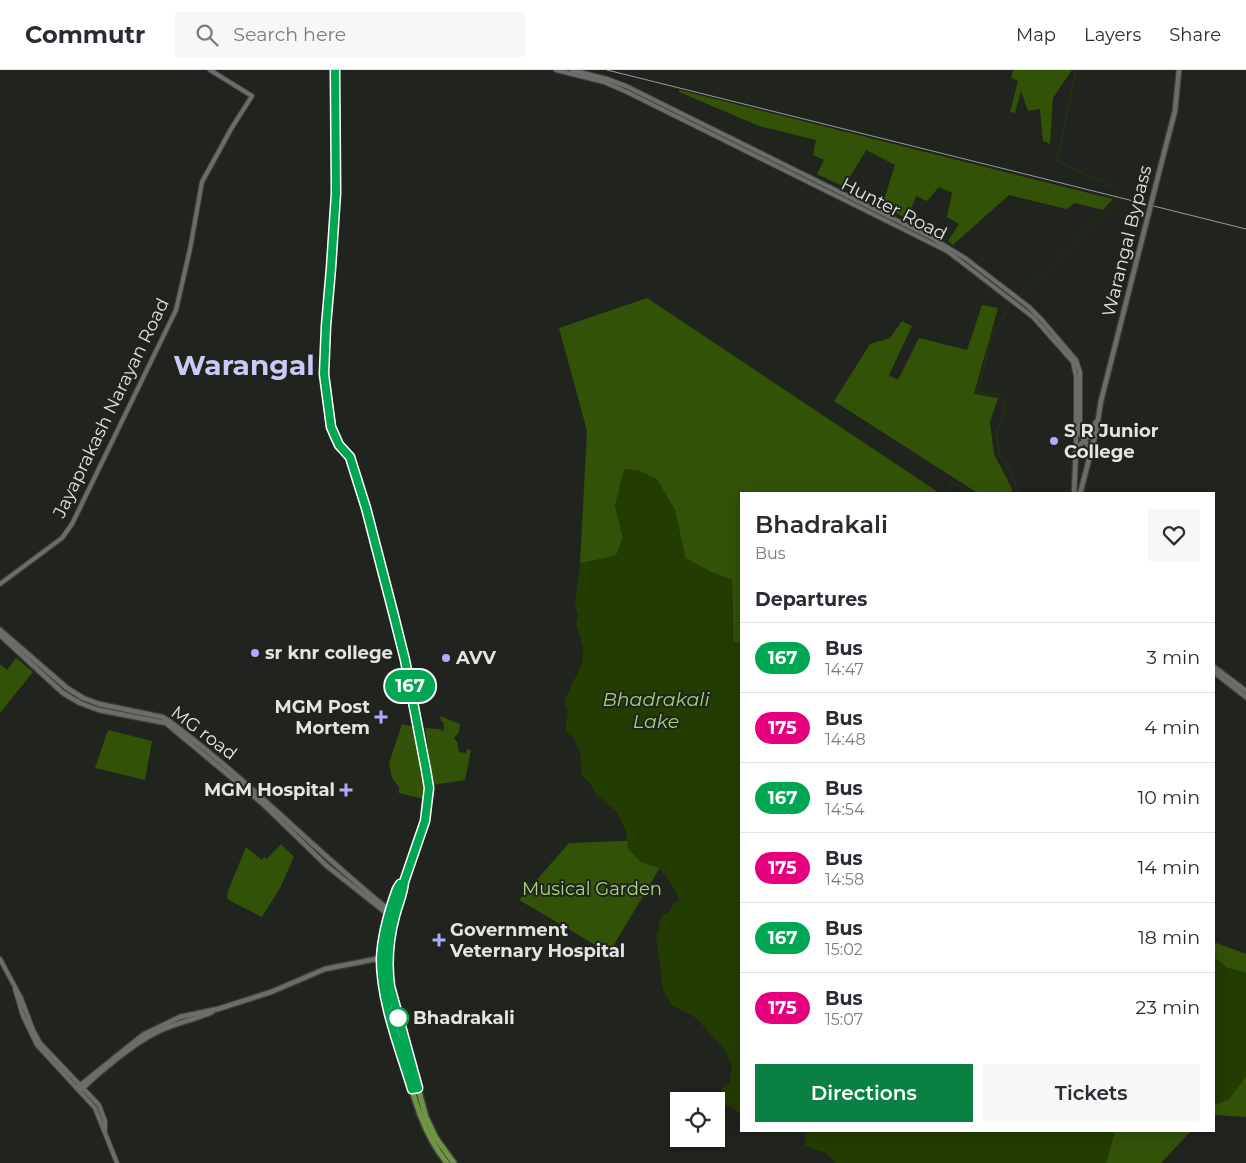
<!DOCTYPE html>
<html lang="en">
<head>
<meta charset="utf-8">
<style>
	body { margin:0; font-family:Montserrat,sans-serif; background:#f7f7f7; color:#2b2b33; height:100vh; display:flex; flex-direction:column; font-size:19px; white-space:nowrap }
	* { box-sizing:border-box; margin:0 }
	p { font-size:16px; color:#7c7c81 }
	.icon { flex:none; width:28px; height:28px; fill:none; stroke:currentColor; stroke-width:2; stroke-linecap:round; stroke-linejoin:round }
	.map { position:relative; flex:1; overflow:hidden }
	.details { position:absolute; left:740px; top:422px; width:475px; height:640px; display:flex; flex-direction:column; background:#fff; border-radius:0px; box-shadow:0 2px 12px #0003 }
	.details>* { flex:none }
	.badge { padding:0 10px; border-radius:16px; font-size:18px; line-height:32px }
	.controls { position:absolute; left:670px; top:1022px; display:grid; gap:10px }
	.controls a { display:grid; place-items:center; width:55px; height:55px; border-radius:0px; background:#fff; box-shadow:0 2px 12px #0003; font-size:25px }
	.map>.badge { position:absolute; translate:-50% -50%; box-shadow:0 0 0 2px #fff }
	h2 { padding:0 15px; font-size:19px; line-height:45px }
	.round { display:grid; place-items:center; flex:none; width:52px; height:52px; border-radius:0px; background:#f7f7f7 }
	.head { display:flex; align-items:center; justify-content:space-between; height:85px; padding:0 15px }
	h1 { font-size:24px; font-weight:600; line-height:38px }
	.button { display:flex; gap:10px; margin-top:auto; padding:10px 15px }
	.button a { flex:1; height:58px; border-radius:0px; background:#0b8043; color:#fff; font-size:20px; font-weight:600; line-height:58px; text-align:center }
	.button a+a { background:#f7f7f7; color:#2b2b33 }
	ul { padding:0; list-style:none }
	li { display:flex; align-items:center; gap:15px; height:70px; padding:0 15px; border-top:1px solid #e1e1e2 }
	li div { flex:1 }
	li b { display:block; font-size:19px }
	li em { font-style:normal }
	li .badge { min-width:55px; font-weight:700; text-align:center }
	header { display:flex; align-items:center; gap:30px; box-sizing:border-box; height:70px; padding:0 25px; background:#fff; border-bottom:1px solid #e1e1e2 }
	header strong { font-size:24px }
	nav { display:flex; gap:28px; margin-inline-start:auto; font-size:18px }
	.search { width:350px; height:45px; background:#f7f7f7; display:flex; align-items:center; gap:12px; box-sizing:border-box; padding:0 18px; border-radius:0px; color:#7c7c81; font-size:19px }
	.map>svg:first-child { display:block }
	.green { fill:#325208 }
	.water { fill:#233c02 }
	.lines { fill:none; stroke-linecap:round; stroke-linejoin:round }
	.stream { stroke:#233c02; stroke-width:1 }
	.tertiary-casing { stroke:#3e403c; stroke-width:6 }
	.secondary-casing { stroke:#3e403c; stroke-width:7 }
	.trunk-casing { stroke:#3e403c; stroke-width:8 }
	.tertiary { stroke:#6b6e68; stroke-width:4 }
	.secondary { stroke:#6b6e68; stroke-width:4.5 }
	.trunk { stroke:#6e9444; stroke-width:5 }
	.rail { stroke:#999c97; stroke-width:1 }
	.secondary-bridge-casing { stroke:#3e403c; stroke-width:7; stroke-linecap:butt }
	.secondary-bridge { stroke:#6b6e68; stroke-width:4.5 }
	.line-casing { stroke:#fff; stroke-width:11 }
	.line { stroke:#00a651; stroke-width:8 }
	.poi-dot { fill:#abaffb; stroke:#20231e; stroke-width:2 }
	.stop-dot { fill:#fff; stroke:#00a651; stroke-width:2.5 }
	.labels { text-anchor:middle; stroke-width:4; stroke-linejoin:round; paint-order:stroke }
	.street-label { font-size:18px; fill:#e3e5e1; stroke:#20231e }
	.poi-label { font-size:18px; font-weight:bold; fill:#e3e5e1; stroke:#20231e; text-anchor:start }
	.park-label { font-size:18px; fill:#a8db78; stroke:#20231e }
	.stop-label { font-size:18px; font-weight:bold; fill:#e3e5e1; stroke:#20231e; text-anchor:start }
	.water-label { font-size:19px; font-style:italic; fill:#a2d471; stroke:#20231e }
	.town-label { font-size:28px; font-weight:bold; fill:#c7cbf6; stroke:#20231e }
</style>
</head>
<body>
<header>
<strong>Commutr</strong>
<div class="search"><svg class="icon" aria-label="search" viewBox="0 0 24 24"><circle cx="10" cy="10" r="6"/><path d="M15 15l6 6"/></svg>Search here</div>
<nav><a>Map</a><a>Layers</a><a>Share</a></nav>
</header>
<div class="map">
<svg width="1246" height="1093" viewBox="0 0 1246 1093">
	<rect width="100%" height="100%" fill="#20231e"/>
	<g class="green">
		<polygon points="1013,0 1072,0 1053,28 1050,74 1043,71 1040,39 1028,41 1021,21 1015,43 1010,42 1018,11 1011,8"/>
		<polygon points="679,20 1113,129 1103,140 1075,133 1066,139 1009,125 953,175 948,171 959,154 947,147 952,123 939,117 927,131 916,126 907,149 882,136 895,95 866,80 844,117 817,104 824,90 813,85 816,70 759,56 679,22"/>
		<polygon points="647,228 941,424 741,424 741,573 733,572 732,510 711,502 685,488 675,440 656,409 637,400 615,435 623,468 617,484 607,488 580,493 587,361 559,258"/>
		<polygon points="982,235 998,238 974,324 998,328 990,352 994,384 1012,419 1010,424 979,424 834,331 870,274 890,268 902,251 912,256 889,305 898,310 919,268 967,280"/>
		<polygon points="16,588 33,602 0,643 0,594 7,600"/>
		<polygon points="440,646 460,654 459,662 454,668 459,675 457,674 459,682 466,683 467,679 471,680 465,710 433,715 425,658 439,659 444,661 443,652 441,651"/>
		<path d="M402 654 414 657C419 682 426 705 423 729L399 723V717L392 708 389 693Z"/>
		<polygon points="108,660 152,671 145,710 95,698"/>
		<polygon points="677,769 609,883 519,830 569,773"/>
		<polygon points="281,774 294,787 280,818 262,847 227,829 228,821 246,777 262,790 264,787 267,789"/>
		<polygon points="1214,872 1246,884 1246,903 1227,898 1214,887"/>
		<polygon points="1246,1006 1246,1047 1214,1045 1214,1035 1229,1029"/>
		<polygon points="1115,1061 1191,1061 1161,1093 1106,1093"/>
	</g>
	<g class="water">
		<path d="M624 399 637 400 657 409 675 440 685 488 711 502 732 510 733 572 741 573V1043H737L732 1037 723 1035 718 1027 724 1016 730 1012 732 995 725 980 696 948 672 935 663 920 656 866C660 858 658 852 663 844L668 843 674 833 680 830 667 807 659 798 641 792 628 779 626 761 617 742 597 725 589 712 582 706 580 680 575 675V669L566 662V653L568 644 564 631 582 594 583 578 576 554 578 545 575 535 580 493 607 488 617 484 623 468 615 435Z"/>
		<polygon points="1214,887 1227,898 1246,903 1246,1006 1229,1029 1214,1035"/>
		<polygon points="805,1061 1115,1061 1106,1093 835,1093 826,1083 805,1076"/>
	</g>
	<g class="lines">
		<g class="stream">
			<polyline points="1018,227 1042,206 1115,132 1118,119 1057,91 1076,0"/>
			<polyline points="1011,233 991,267 978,322 989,325 998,324 1004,328 1004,344 996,361 1000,385 1013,406 1017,420 1015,424"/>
			<polyline points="946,424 951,412 970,424"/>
		</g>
		<defs>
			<g id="tertiary">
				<polyline points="556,0 604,12 627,22 905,160 947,181 959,190 1033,247 1073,292 1076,306 1076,379"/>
				<polyline points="572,0 607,9 626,16 932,168 965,188 1029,237 1041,249 1076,290 1080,302 1080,364 1091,380"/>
				<polyline points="0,514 62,468 72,454 176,240 190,179 202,112 231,59 252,26 210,0"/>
				<polyline points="0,889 21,928 33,960 40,973 99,1035 105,1051 105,1059"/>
				<polyline points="15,919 23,946 37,975 95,1038 117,1093"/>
			</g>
			<g id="secondary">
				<polyline points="1165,79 1175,41 1179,0"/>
				<polyline points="1074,424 1076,379 1090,365 1096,352"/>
				<polyline points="1080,424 1096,362 1101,331"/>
				<path d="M0 560 67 618 83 628 99 634 162 647 169 651C249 710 317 783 395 845"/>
				<polyline points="0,565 63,623 80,633 99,640 166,653 262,733 327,796 394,849"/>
				<polyline points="1214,597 1246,621"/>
				<polyline points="1214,602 1246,627"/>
				<polyline points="77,1018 143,965 180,947 218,939 271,922 325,899 381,888"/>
				<path d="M80 1021C99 1002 134 973 157 962 175 953 194 950 212 942"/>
			</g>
			<g id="trunk">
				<polyline points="335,0 336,123 331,198 326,256 324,304 331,357 333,367 339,375 350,387 366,438 393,542 405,590 427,700 429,718 425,751 404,812 404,818 395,845 391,870 388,903 390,916 426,1047 436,1068 454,1093"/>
				<path d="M404 812C396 817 394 826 391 835 383 857 380 883 382 906 384 929 392 952 399 973 411 1015 419 1059 447 1093"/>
			</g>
		</defs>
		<use href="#tertiary" class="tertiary-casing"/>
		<use href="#secondary" class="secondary-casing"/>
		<use href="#trunk" class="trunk-casing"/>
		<use href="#tertiary" class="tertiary"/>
		<use href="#secondary" class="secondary"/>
		<use href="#trunk" class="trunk"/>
		<polyline class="rail" points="607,0 1246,159"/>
		<defs>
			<polyline id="secondary-bridge" points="1101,331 1165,79"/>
		</defs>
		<use href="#secondary-bridge" class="secondary-bridge-casing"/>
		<use href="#secondary-bridge" class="secondary-bridge"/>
	</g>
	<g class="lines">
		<defs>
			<path id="line" d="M335 0 336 123 331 198 326 256 324 304 331 357 339 375 350 387 366 438 393 542 405 590 426 700 429 718 425 751 404 812C403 824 398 834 395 846 389 868 387 893 390 916L418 1018 412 1019C400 979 381 932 381 889 382 865 389 841 397 819L400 814"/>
		</defs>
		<use href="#line" class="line-casing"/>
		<use href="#line" class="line"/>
	</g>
	<g class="poi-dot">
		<circle cx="1054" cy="371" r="5"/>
		<circle cx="255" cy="583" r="5"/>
		<circle cx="446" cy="588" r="5"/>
		<path d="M378.5 639.5h5v5h5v5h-5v5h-5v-5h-5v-5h5z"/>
		<path d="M343.5 712.5h5v5h5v5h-5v5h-5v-5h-5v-5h5z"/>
		<path d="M436.5 862.5h5v5h5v5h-5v5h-5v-5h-5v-5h5z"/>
	</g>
	<circle class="stop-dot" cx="398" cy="948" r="10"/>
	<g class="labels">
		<g class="street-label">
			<text transform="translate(894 139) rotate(27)" y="6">Hunter Road</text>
			<text transform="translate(1127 171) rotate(-76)" y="6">Warangal Bypass</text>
			<text transform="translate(111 338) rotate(-64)" y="6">Jayaprakash Narayan Road</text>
			<text transform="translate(204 663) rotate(37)" y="6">MG road</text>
		</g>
		<g class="poi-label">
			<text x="1064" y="367">S R Junior<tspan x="1064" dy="21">College</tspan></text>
			<text x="265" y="589">sr knr college</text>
			<text x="456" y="594">AVV</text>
			<text x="370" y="643" text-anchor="end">MGM Post<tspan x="370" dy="21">Mortem</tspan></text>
			<text x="335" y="726" text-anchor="end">MGM Hospital</text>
			<text x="450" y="866">Government<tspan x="450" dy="21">Veternary Hospital</tspan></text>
		</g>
		<g class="park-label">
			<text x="592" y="825">Musical Garden</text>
		</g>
		<g class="stop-label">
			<text x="413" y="954">Bhadrakali</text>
		</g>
		<g class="water-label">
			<text x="656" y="636">Bhadrakali<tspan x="656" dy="22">Lake</tspan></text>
		</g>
		<g class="town-label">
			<text x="244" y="305">Warangal</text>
		</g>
	</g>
</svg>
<div class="controls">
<a><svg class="icon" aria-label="locate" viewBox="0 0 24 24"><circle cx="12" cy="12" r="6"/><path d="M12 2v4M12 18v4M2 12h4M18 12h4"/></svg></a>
</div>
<b class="badge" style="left:410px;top:616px;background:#00a651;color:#fff">167</b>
<section class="details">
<div class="head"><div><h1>Bhadrakali</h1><p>Bus</p></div><a class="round"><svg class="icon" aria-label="heart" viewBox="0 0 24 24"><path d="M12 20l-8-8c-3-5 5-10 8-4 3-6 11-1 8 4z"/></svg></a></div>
<h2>Departures</h2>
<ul>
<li><span class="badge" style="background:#00a651;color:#fff">167</span><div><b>Bus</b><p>14:47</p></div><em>3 min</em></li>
<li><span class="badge" style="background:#e6007e;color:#fff">175</span><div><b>Bus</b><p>14:48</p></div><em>4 min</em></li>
<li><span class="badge" style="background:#00a651;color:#fff">167</span><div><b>Bus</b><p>14:54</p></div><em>10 min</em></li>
<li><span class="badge" style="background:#e6007e;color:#fff">175</span><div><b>Bus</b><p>14:58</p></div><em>14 min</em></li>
<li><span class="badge" style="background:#00a651;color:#fff">167</span><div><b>Bus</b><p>15:02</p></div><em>18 min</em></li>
<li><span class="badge" style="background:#e6007e;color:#fff">175</span><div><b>Bus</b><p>15:07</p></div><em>23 min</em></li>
</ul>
<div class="button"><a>Directions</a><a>Tickets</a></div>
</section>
</div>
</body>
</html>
